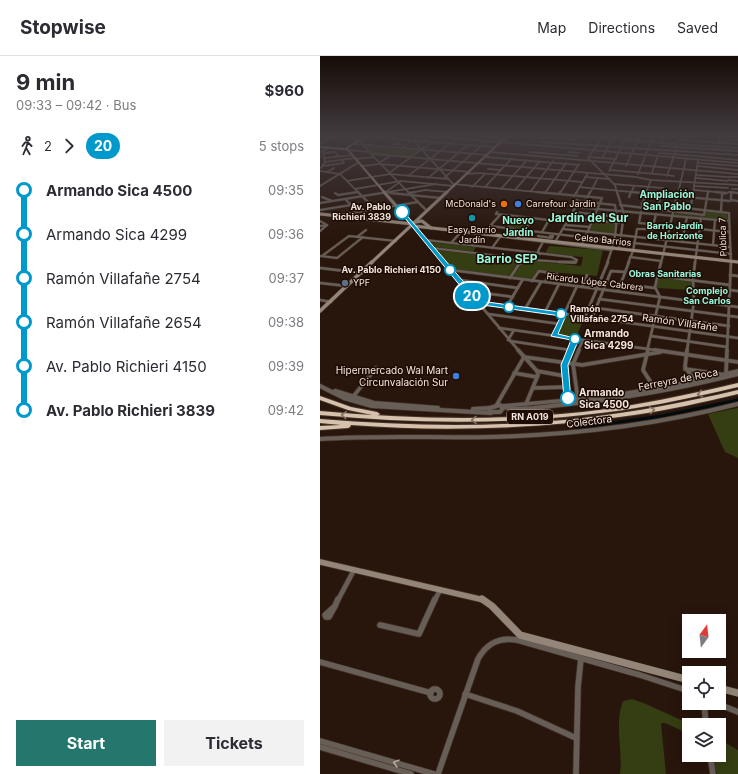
<!DOCTYPE html>
<html lang="en">
<head>
<meta charset="utf-8">
<style>
	body { margin:0; font-family:Inter,sans-serif; background:#f2f2f3; color:#2b2b33; height:100vh; display:flex; flex-direction:column; font-size:15px; white-space:nowrap }
	* { box-sizing:border-box; margin:0 }
	p { font-size:13px; color:#7c7c81 }
	.icon { flex:none; width:22px; height:22px; fill:none; stroke:currentColor; stroke-width:2; stroke-linecap:round; stroke-linejoin:round }
	.map { position:relative; flex:1; overflow:hidden }
	.details { display:flex; flex-direction:column; background:#fff; width:320px }
	.details>* { flex:none }
	.badge { padding:0 8px; border-radius:13px; font-size:14px; line-height:26px }
	.needle { width:26px; rotate:15deg }
	.tools { position:absolute; left:362px; top:558px; display:grid; gap:8px }
	.tools a { display:grid; place-items:center; width:44px; height:44px; border-radius:0px; background:#fff; box-shadow:0 4px 16px #0002; font-size:20px }
	.map>.badge { position:absolute; translate:-50% -50%; box-shadow:0 0 0 2px #fff }
	.legs { display:flex; align-items:center; gap:6px; height:44px; padding:0 16px; font-size:13px }
	.legs p { margin-inline-start:auto }
	.head { display:flex; align-items:center; justify-content:space-between; height:68px; padding:0 16px }
	h1 { font-size:22px; font-weight:700; line-height:30px }
	.primary-button { display:flex; gap:8px; margin-top:auto; padding:8px 16px }
	.primary-button a { flex:1; height:46px; border-radius:0px; background:#23776c; color:#fff; font-size:16px; font-weight:700; line-height:46px; text-align:center }
	.primary-button a+a { background:#f2f2f3; color:#2b2b33 }
	ul { padding:0 16px; list-style:none }
	li { display:flex; align-items:center; gap:14px; height:44px; font-size:15px }
	li i { display:grid; place-items:center; width:6px; height:100%; margin:0 5px; background:currentColor }
	li i::after { content:''; width:10px; height:10px; margin:-5px; border:3px solid; border-radius:50%; background:#fff }
	li p { margin-inline-start:auto }
	li:first-child i { background:linear-gradient(#0000 50%,currentColor 0) }
	li:last-child i { background:linear-gradient(currentColor 50%,#0000 0) }
	header { display:flex; align-items:center; gap:24px; box-sizing:border-box; height:56px; padding:0 20px; background:#fff; border-bottom:1px solid #e1e1e2 }
	header strong { font-size:19px }
	nav { display:flex; gap:22px; margin-inline-start:auto; font-size:14px }
	main { display:flex; flex:1; min-height:0 }
	.map>svg:first-child { display:block }
	.green { fill:#353d12 }
	.lines { fill:none; stroke-linecap:round; stroke-linejoin:round }
	.canal { stroke:#000b0d; stroke-width:3 }
	.minor-far5-casing { stroke:#443229; stroke-width:2 }
	.minor-far4-casing { stroke:#443229; stroke-width:3 }
	.minor-far3-casing { stroke:#443229; stroke-width:3.5 }
	.minor-far2-casing { stroke:#443229; stroke-width:5 }
	.minor-far1-casing { stroke:#443229; stroke-width:6 }
	.minor-casing { stroke:#443229; stroke-width:7 }
	.tertiary-casing { stroke:#443229; stroke-width:5.5 }
	.secondary-far4-casing { stroke:#443229; stroke-width:2.5 }
	.secondary-far3-casing { stroke:#443229; stroke-width:4 }
	.secondary-far2-casing { stroke:#443229; stroke-width:4.5 }
	.secondary-far1-casing { stroke:#443229; stroke-width:7 }
	.secondary-casing { stroke:#443229; stroke-width:8 }
	.motorway-casing { stroke:#443229; stroke-width:2 }
	.minor-far5 { stroke:#675f57; stroke-width:1.5 }
	.minor-far4 { stroke:#675f57; stroke-width:2 }
	.minor-far3 { stroke:#675f57; stroke-width:2.5 }
	.minor-far2 { stroke:#675f57; stroke-width:3.5 }
	.minor-far1 { stroke:#675f57; stroke-width:4.5 }
	.minor { stroke:#675f57; stroke-width:5.5 }
	.tertiary { stroke:#675f57; stroke-width:4 }
	.secondary-far4 { stroke:#938679; stroke-width:2 }
	.secondary-far3 { stroke:#938679; stroke-width:3 }
	.secondary-far2 { stroke:#938679; stroke-width:3.5 }
	.secondary-far1 { stroke:#938679; stroke-width:5.5 }
	.secondary { stroke:#938679; stroke-width:7 }
	.motorway { fill:#d5c1ac; fill-rule:evenodd }
	.oneway { stroke:#837060 }
	.oneway2 { stroke:#b4a9a1 }
	.line-1 { fill:#0099cb; stroke:#fff }
	.food-dot { fill:#e8710a; stroke:#1e0c04; stroke-width:1.5 }
	.shop-dot { fill:#3f7fe0; stroke:#1e0c04; stroke-width:1.5 }
	.stop-1-dot { fill:#fff; stroke:#0099cb; stroke-width:2 }
	.culture-dot { fill:#0f9aa8; stroke:#1e0c04; stroke-width:1.5 }
	.service-dot { fill:#5c6f8a; stroke:#1e0c04; stroke-width:1.5 }
	.labels { text-anchor:middle; stroke-width:3; stroke-linejoin:round; paint-order:stroke }
	.far-poi-label { font-size:9px; fill:#f3e6de; stroke:#1e0c04; text-anchor:start }
	.far-stop-label { font-size:9px; font-weight:bold; fill:#f3e6de; stroke:#1e0c04; text-anchor:end }
	.far-neighbourhood-label { font-size:9px; font-weight:bold; fill:#97f8de; stroke:#1e0c04 }
	.far-street-label { font-size:9px; fill:#f3e6de; stroke:#1e0c04 }
	.shield { fill:#1e0c04; stroke:#b3a59d; stroke-width:1 }
	.shield-label { font-size:9px; font-weight:bold; fill:#f3e6de }
	.far-quarter-label { font-size:10px; font-weight:bold; fill:#97f8de; stroke:#1e0c04 }
	.street-label { font-size:10px; fill:#f3e6de; stroke:#1e0c04 }
	.stop-label { font-size:10px; font-weight:bold; fill:#f3e6de; stroke:#1e0c04; text-anchor:start }
	.poi-label { font-size:10px; fill:#f3e6de; stroke:#1e0c04; text-anchor:end }
	.far-district-label { font-size:12px; font-weight:bold; fill:#97f8de; stroke:#1e0c04 }
</style>
</head>
<body>
<header>
<strong>Stopwise</strong>
<nav><a>Map</a><a>Directions</a><a>Saved</a></nav>
</header>
<main>
<section class="details">
<div class="head"><div><h1>9 min</h1><p>09:33 – 09:42 · Bus</p></div><b>$960</b></div>
<div class="legs"><svg class="icon" aria-label="walk" viewBox="0 0 24 24"><circle cx="13" cy="4" r="2"/><path d="M13 8l-2 6 4 7M11 14l-3 7M7 12l3-4h3l4 4"/></svg>2<svg class="icon" aria-label="forward" viewBox="0 0 24 24"><path d="M9 5l7 7-7 7"/></svg><b class="badge" style="background:#0099cb;color:#fff">20</b><p>5 stops</p></div>
<ul>
<li><i style="color:#0099cb"></i><b>Armando Sica 4500</b><p>09:35</p></li>
<li><i style="color:#0099cb"></i><span>Armando Sica 4299</span><p>09:36</p></li>
<li><i style="color:#0099cb"></i><span>Ramón Villafañe 2754</span><p>09:37</p></li>
<li><i style="color:#0099cb"></i><span>Ramón Villafañe 2654</span><p>09:38</p></li>
<li><i style="color:#0099cb"></i><span>Av. Pablo Richieri 4150</span><p>09:39</p></li>
<li><i style="color:#0099cb"></i><b>Av. Pablo Richieri 3839</b><p>09:42</p></li>
</ul>
<div class="primary-button"><a>Start</a><a>Tickets</a></div>
</section>
<div class="map">
<svg width="418" height="718" viewBox="0 0 418 718">
	<rect width="100%" height="100%" fill="#28150b"/>
	<g class="green">
		<polygon points="44,89 100,94 90,101 52,97"/>
		<polygon points="386,154 407,156 408,164 354,159 355,156 385,159"/>
		<polygon points="196,160 213,162 205,174 187,172"/>
		<polygon points="272,164 297,167 295,179 268,176"/>
		<polygon points="110,186 156,191 153,196 114,191"/>
		<polygon points="229,190 283,194 277,220 218,215 213,223 192,221 200,209 213,205 261,210 263,201 225,198"/>
		<polygon points="113,193 189,202 197,207 188,222 131,214"/>
		<polygon points="338,221 371,224 372,234 336,232"/>
		<polygon points="244,258 265,261 255,283 234,280"/>
		<polygon points="418,352 418,402 405,396 388,358"/>
		<path d="M312 643 326 648 372 669H369V678L345 667H341L346 718H300C303 694 294 668 303 645Z"/>
		<polygon points="399,683 418,694 418,718 397,718 391,699 399,699"/>
	</g>
	<g class="lines">
		<polyline class="canal" points="257,372 342,360 418,344"/>
		<defs>
			<g id="minor-far5">
				<polyline points="107,80 203,88"/>
				<polyline points="151,80 184,83"/>
				<polyline points="201,80 256,84"/>
				<polyline points="252,80 335,86"/>
				<polyline points="283,80 268,102 295,129 297,137"/>
				<polyline points="361,80 373,81"/>
				<polyline points="0,81 39,84 51,98"/>
				<polyline points="46,81 176,91"/>
				<polyline points="93,84 134,129"/>
				<polyline points="358,84 418,88"/>
				<polyline points="412,84 418,84"/>
				<polyline points="343,85 344,80"/>
				<polyline points="185,86 191,80"/>
				<polyline points="221,86 418,99"/>
				<polygon points="77,87 80,88 73,89"/>
				<polyline points="338,87 418,92"/>
				<polyline points="0,88 10,83"/>
				<polyline points="34,88 168,99"/>
				<polyline points="203,88 418,107"/>
				<polyline points="399,88 400,80"/>
				<polyline points="341,90 418,95"/>
				<polyline points="82,92 98,80"/>
				<polyline points="102,93 113,86"/>
				<polyline points="28,94 49,96"/>
				<polyline points="0,96 8,92"/>
				<polyline points="170,96 418,118"/>
				<polyline points="209,96 257,100"/>
				<polyline points="248,96 259,97"/>
				<polyline points="339,97 376,100"/>
				<polyline points="51,98 89,137"/>
				<polyline points="53,98 316,121 331,124 418,129"/>
				<polyline points="0,99 0,101"/>
				<polyline points="376,100 418,104"/>
				<polyline points="166,101 259,109"/>
				<polyline points="269,101 296,103"/>
				<polyline points="5,102 32,99"/>
				<polyline points="282,102 294,80"/>
				<polyline points="36,103 54,101"/>
				<polyline points="5,106 35,102"/>
				<polyline points="59,107 70,100"/>
				<polyline points="378,107 418,110"/>
				<polyline points="3,110 24,107 22,104"/>
				<polyline points="42,110 60,108 150,116"/>
				<polyline points="306,110 320,80"/>
				<polyline points="377,110 418,114"/>
				<polyline points="1,112 5,106 3,97 15,96 19,100"/>
				<polyline points="168,113 181,114"/>
				<polyline points="290,114 347,119"/>
				<polyline points="0,115 20,118"/>
				<polyline points="289,115 307,80"/>
				<polyline points="7,116 14,112"/>
				<polyline points="69,117 101,94"/>
				<polyline points="332,117 338,99"/>
				<polyline points="20,118 39,137"/>
				<polyline points="147,118 160,117 262,126"/>
				<polyline points="318,118 333,80"/>
				<polyline points="347,119 354,120"/>
				<polyline points="376,119 408,121"/>
				<polyline points="88,120 137,82"/>
				<polyline points="347,120 356,94"/>
				<polyline points="265,121 290,123"/>
				<polyline points="408,121 418,121"/>
				<polyline points="108,122 148,89"/>
				<polyline points="124,122 167,85"/>
				<polyline points="376,122 408,125"/>
				<polyline points="408,124 418,125"/>
				<polyline points="27,125 70,118 128,123"/>
				<polyline points="133,128 228,137"/>
				<polyline points="294,128 343,132 343,136"/>
				<polyline points="0,130 39,106"/>
				<polyline points="375,130 408,132"/>
				<polyline points="152,131 165,118"/>
				<polyline points="165,131 192,102"/>
				<polyline points="259,131 322,137"/>
				<polyline points="35,133 81,125 134,130"/>
				<polyline points="181,133 207,104"/>
				<polyline points="412,133 418,133"/>
				<polyline points="195,134 220,105"/>
				<polyline points="374,134 406,137"/>
				<polyline points="67,135 80,126"/>
				<polyline points="211,135 233,105"/>
				<polyline points="327,135 356,137"/>
				<polyline points="409,136 417,137"/>
				<polyline points="32,137 38,136"/>
				<polyline points="62,137 116,128"/>
				<polyline points="90,137 105,134 128,136"/>
				<polyline points="225,137 246,107"/>
				<polyline points="240,137 259,108"/>
				<polyline points="256,137 268,117"/>
				<polyline points="270,137 278,122"/>
				<polyline points="311,137 314,130"/>
				<polyline points="326,137 331,124"/>
				<polyline points="358,137 366,103"/>
				<polyline points="373,137 378,104"/>
				<polyline points="388,137 388,135"/>
			</g>
			<g id="minor-far4">
				<polyline points="38,136 55,153"/>
				<polyline points="88,136 107,155"/>
				<polyline points="217,136 282,142 262,189"/>
				<polyline points="297,136 304,158 299,193"/>
				<polyline points="312,136 410,145"/>
				<polyline points="341,136 358,137"/>
				<polyline points="395,136 407,137"/>
				<polyline points="409,136 418,137"/>
				<polyline points="15,137 18,139 38,136"/>
				<polyline points="70,137 121,142"/>
				<polyline points="89,137 95,136"/>
				<polyline points="411,137 411,144 418,145"/>
				<polyline points="239,138 240,136"/>
				<polyline points="254,140 257,136"/>
				<polyline points="2,141 12,145"/>
				<polyline points="309,141 311,136"/>
				<polyline points="25,143 38,156"/>
				<path d="M257 145 295 149C299 169 294 188 287 207"/>
				<polyline points="265,146 270,136"/>
				<polyline points="0,147 68,136"/>
				<polyline points="322,147 409,157 411,207"/>
				<polyline points="300,149 384,159 388,136"/>
				<polyline points="322,149 327,136"/>
				<polyline points="338,149 341,139"/>
				<polyline points="256,151 409,165"/>
				<polyline points="370,152 374,136"/>
				<polyline points="0,154 31,149"/>
				<polyline points="401,155 402,138 406,137"/>
				<polyline points="177,156 176,158 229,164 222,176"/>
				<polyline points="253,156 299,161"/>
				<polyline points="321,156 319,167 409,176"/>
				<polyline points="19,159 98,146"/>
				<polyline points="180,159 170,170 294,185"/>
				<polyline points="250,162 299,167"/>
				<polyline points="0,165 7,169 0,175"/>
				<polyline points="245,169 270,171"/>
				<polyline points="0,170 7,169"/>
				<polyline points="94,170 125,207"/>
				<polyline points="187,172 196,160"/>
				<polyline points="119,173 292,194"/>
				<polyline points="243,173 410,191"/>
				<polyline points="205,174 213,162"/>
				<polyline points="218,180 232,182 233,180 230,180"/>
				<polyline points="37,181 46,174"/>
				<polyline points="330,182 336,158"/>
				<polyline points="106,184 251,201 257,204 255,207 214,204 202,207"/>
				<polyline points="235,186 258,147 257,144"/>
				<polyline points="362,186 367,161"/>
				<polyline points="131,187 140,177"/>
				<polyline points="314,187 411,198"/>
				<polyline points="393,189 395,164"/>
				<polyline points="112,192 188,201 198,207"/>
				<polyline points="172,192 180,181"/>
				<polyline points="220,198 218,195 223,186"/>
				<polyline points="1,200 17,202 43,181"/>
				<polyline points="2,200 29,180 76,185"/>
				<polyline points="310,201 341,205"/>
				<polyline points="308,207 313,195 317,173 332,173"/>
				<polyline points="341,207 358,136"/>
				<polyline points="375,207 381,162"/>
			</g>
			<g id="minor-far3">
				<polyline points="124,206 199,295"/>
				<polyline points="196,206 199,208"/>
				<polyline points="239,206 256,206"/>
				<polyline points="0,212 42,217"/>
				<polyline points="131,214 418,251"/>
				<polyline points="410,219 418,220"/>
				<polyline points="337,220 410,229"/>
				<polyline points="190,222 199,208 206,206"/>
				<polyline points="140,224 198,232"/>
				<polyline points="212,225 219,215 237,218 234,224"/>
				<polyline points="225,226 230,217"/>
				<polyline points="0,227 27,230"/>
				<polyline points="301,228 335,232"/>
				<polyline points="248,229 252,220"/>
				<polyline points="262,231 267,219"/>
				<polyline points="410,234 418,235"/>
				<polyline points="148,235 193,241"/>
				<polyline points="298,235 309,206"/>
				<polyline points="279,243 418,261"/>
				<polyline points="0,244 11,246"/>
				<polyline points="158,246 418,282"/>
				<polyline points="187,250 203,223"/>
				<polyline points="276,252 409,270"/>
				<polyline points="205,253 221,226"/>
				<polyline points="225,256 239,228"/>
				<polyline points="168,258 240,268"/>
				<polyline points="265,261 288,206"/>
				<polyline points="272,262 291,215 305,216"/>
				<polyline points="179,272 342,295"/>
				<polyline points="234,280 257,230"/>
				<polyline points="331,280 407,291"/>
				<polyline points="188,284 194,274"/>
				<polyline points="190,285 250,294"/>
				<polyline points="250,295 255,283"/>
				<polyline points="258,295 263,284"/>
				<polyline points="327,295 340,241 335,231 341,206"/>
				<polyline points="367,295 374,245 373,224 375,206"/>
				<polyline points="407,295 411,206"/>
			</g>
			<g id="minor-far2">
				<polyline points="198,294 217,315"/>
				<polyline points="328,294 323,314 335,333"/>
				<polyline points="335,294 418,306"/>
				<polyline points="367,294 365,311 375,325"/>
				<polyline points="204,301 262,309 341,296"/>
				<polyline points="365,313 400,318"/>
				<polyline points="217,315 245,320"/>
				<polyline points="194,317 217,321"/>
				<polyline points="406,318 407,294"/>
				<polyline points="213,332 247,331"/>
				<polyline points="32,342 56,312"/>
				<polyline points="248,344 244,309 250,294"/>
				<polyline points="258,344 253,308 259,294"/>
				<polyline points="206,348 218,319 217,315"/>
				<polyline points="176,350 204,301"/>
				<polyline points="182,350 283,341 350,330 418,315"/>
			</g>
			<g id="minor-far1">
				<polyline points="18,544 34,514"/>
				<polyline points="115,544 120,534"/>
			</g>
			<g id="minor">
				<polygon points="15,550 9,561 6,561 5,559"/>
				<polyline points="15,550 18,543"/>
				<polyline points="60,569 99,578 115,543"/>
				<polyline points="0,606 111,637"/>
				<circle cx="115" cy="638" r="5"/>
				<polyline points="145,638 197,655 256,682"/>
				<polyline points="384,647 386,669"/>
				<polyline points="396,647 418,656"/>
				<polyline points="0,685 114,718"/>
				<polyline points="0,691 91,718"/>
				<polyline points="390,699 393,718"/>
				<path d="M118 718 158 603C167 587 179 581 197 584L320 619 369 635"/>
				<polyline points="256,718 258,631 261,602"/>
			</g>
			<g id="tertiary">
				<polyline points="0,330 24,342 52,350 171,357"/>
				<polyline points="15,335 54,347 118,352"/>
				<polygon points="180,349 183,352 180,356 169,356 170,352"/>
				<path d="M182 351C202 355 220 351 240 349 300 343 359 333 418 318"/>
				<polyline points="153,353 170,352"/>
				<path d="M0 383C57 379 113 382 169 381 254 379 336 369 418 348"/>
			</g>
			<g id="secondary-far4">
				<polyline points="409,80 418,81"/>
				<polyline points="0,91 24,93"/>
				<polyline points="24,93 28,94 65,137"/>
				<polyline points="25,93 46,80"/>
				<polyline points="126,137 187,80"/>
			</g>
			<g id="secondary-far3">
				<polyline points="64,136 94,170"/>
				<polyline points="0,158 93,168"/>
				<polyline points="96,166 102,165 111,172"/>
				<polyline points="94,170 418,206"/>
				<polyline points="51,207 127,136"/>
			</g>
			<polyline id="secondary-far2" points="0,255 52,206"/>
			<polyline id="secondary-far1" points="0,506 164,544"/>
			<g id="secondary">
				<polyline points="162,543 172,550 200,579 369,624"/>
				<polyline points="399,632 418,637"/>
			</g>
			<g id="motorway">
				<path d="M418 327V331C367 343 316 354 263 359 175 369 88 367 0 359V355C88 363 175 365 263 356 316 350 367 339 418 327Z"/>
				<path d="M418 334V338C384 346 349 354 314 359 220 373 125 376 31 369L30 371 28 372 0 374V370L21 369 0 367V363C88 370 175 372 263 362 315 356 367 346 418 334Z"/>
				<polygon points="0,340 31,351 57,356 60,358 57,360 28,354 0,344"/>
			</g>
		</defs>
		<use href="#minor-far5" class="minor-far5-casing"/>
		<use href="#minor-far4" class="minor-far4-casing"/>
		<use href="#minor-far3" class="minor-far3-casing"/>
		<use href="#minor-far2" class="minor-far2-casing"/>
		<use href="#minor-far1" class="minor-far1-casing"/>
		<use href="#minor" class="minor-casing"/>
		<use href="#tertiary" class="tertiary-casing"/>
		<use href="#secondary-far4" class="secondary-far4-casing"/>
		<use href="#secondary-far3" class="secondary-far3-casing"/>
		<use href="#secondary-far2" class="secondary-far2-casing"/>
		<use href="#secondary-far1" class="secondary-far1-casing"/>
		<use href="#secondary" class="secondary-casing"/>
		<use href="#motorway" class="motorway-casing"/>
		<use href="#minor-far5" class="minor-far5"/>
		<use href="#minor-far4" class="minor-far4"/>
		<use href="#minor-far3" class="minor-far3"/>
		<use href="#minor-far2" class="minor-far2"/>
		<use href="#minor-far1" class="minor-far1"/>
		<use href="#minor" class="minor"/>
		<use href="#tertiary" class="tertiary"/>
		<use href="#secondary-far4" class="secondary-far4"/>
		<use href="#secondary-far3" class="secondary-far3"/>
		<use href="#secondary-far2" class="secondary-far2"/>
		<use href="#secondary-far1" class="secondary-far1"/>
		<use href="#secondary" class="secondary"/>
		<use href="#motorway" class="motorway"/>
	</g>
	<defs><path id="oneway-chevron" d="M-2-3.5L2.5 0L-2 3.5" fill="none" stroke-width="1.6" stroke-linecap="round" stroke-linejoin="round"/></defs>
	<g class="oneway">
		<use href="#oneway-chevron" transform="translate(380 338) rotate(168)"/>
		<use href="#oneway-chevron" transform="translate(332 354) rotate(-9)"/>
		<use href="#oneway-chevron" transform="translate(24 359) rotate(-175)"/>
		<use href="#oneway-chevron" transform="translate(154 364) rotate(179)"/>
	</g>
	<use class="oneway2" href="#oneway-chevron" transform="translate(76 707) rotate(-164)"/>
	<linearGradient id="sky" x2="0" y2="1"><stop stop-color="#160c06"/><stop offset="0.44" stop-color="#423b3f"/><stop offset="1" stop-color="#423b3f" stop-opacity="0"/></linearGradient>
	<rect width="418" height="181" fill="url(#sky)"/>
	<polygon class="line-1" points="80,156 84,156 160,245 247,257 238,278 259,283 248,309 251,344 244,342 241,309 251,284 231,280 241,260 155,248"/>
	<circle class="food-dot" cx="184" cy="148" r="4"/>
	<g class="shop-dot">
		<circle cx="198" cy="148" r="4"/>
		<circle cx="136" cy="320" r="4"/>
	</g>
	<g class="stop-1-dot">
		<circle cx="82" cy="156" r="7"/>
		<circle cx="130" cy="214" r="5"/>
		<circle cx="189" cy="251" r="5"/>
		<circle cx="241" cy="258" r="5"/>
		<circle cx="255" cy="283" r="5"/>
		<circle cx="248" cy="342" r="7"/>
	</g>
	<circle class="culture-dot" cx="152" cy="162" r="4"/>
	<circle class="service-dot" cx="25" cy="227" r="4"/>
	<g class="labels">
		<g class="far-poi-label">
			<text x="176" y="151" text-anchor="end">McDonald's</text>
			<text x="206" y="151">Carrefour Jardín</text>
			<text x="152" y="177" text-anchor="middle">Easy Barrio<tspan x="152" dy="10">Jardín</tspan></text>
			<text x="33" y="230">YPF</text>
		</g>
		<g class="far-stop-label">
			<text x="71" y="154">Av. Pablo<tspan x="71" dy="10">Richieri 3839</tspan></text>
			<text x="121" y="217">Av. Pablo Richieri 4150</text>
			<text x="250" y="256" text-anchor="start">Ramón<tspan x="250" dy="10">Villafañe 2754</tspan></text>
		</g>
		<g class="far-neighbourhood-label">
			<text x="355" y="173">Barrio Jardín<tspan x="355" dy="10">de Horizonte</tspan></text>
			<text x="345" y="221">Obras Sanitarias</text>
			<text x="387" y="238">Complejo<tspan x="387" dy="10">San Carlos</tspan></text>
		</g>
		<g class="far-street-label">
			<text transform="translate(403 181) rotate(-92)" y="3">Pública 7</text>
			<text transform="translate(283 184) rotate(6)" y="3">Celso Barrios</text>
			<text transform="translate(275 226) rotate(7)" y="3">Ricardo López Cabrera</text>
		</g>
		<rect class="shield" x="187" y="354" width="46" height="14" rx="3"/>
		<g class="shield-label">
			<text x="210" y="364">RN A019</text>
		</g>
		<g class="far-quarter-label">
			<text x="347" y="142">Ampliación<tspan x="347" dy="12">San Pablo</tspan></text>
			<text x="198" y="168">Nuevo<tspan x="198" dy="12">Jardín</tspan></text>
		</g>
		<g class="street-label">
			<text transform="translate(360 266) rotate(8)" y="4">Ramón Villafañe</text>
			<text transform="translate(358 323) rotate(-11)" y="4">Ferreyra de Roca</text>
			<text transform="translate(269 365) rotate(-7)" y="4">Colectora</text>
		</g>
		<g class="stop-label">
			<text x="264" y="281">Armando<tspan x="264" dy="12">Sica 4299</tspan></text>
			<text x="259" y="340">Armando<tspan x="259" dy="12">Sica 4500</tspan></text>
		</g>
		<g class="poi-label">
			<text x="128" y="318">Hipermercado Wal Mart<tspan x="128" dy="12">Circunvalación Sur</tspan></text>
		</g>
		<g class="far-district-label">
			<text x="268" y="166">Jardín del Sur</text>
			<text x="187" y="207">Barrio SEP</text>
		</g>
	</g>
</svg>
<div class="tools">
<a><svg class="needle" viewBox="-14 -14 28 28"><path d="M0-13l5 13h-10z" fill="#e53935"/><path d="M0 13l5-13h-10z" fill="#7c7c81"/></svg></a>
<a><svg class="icon" aria-label="locate" viewBox="0 0 24 24"><circle cx="12" cy="12" r="6"/><path d="M12 2v4M12 18v4M2 12h4M18 12h4"/></svg></a>
<a><svg class="icon" aria-label="layers" viewBox="0 0 24 24"><path d="M12 4l9 5-9 5-9-5zM3 14l9 5 9-5"/></svg></a>
</div>
<b class="badge" style="left:152px;top:240px;background:#0099cb;color:#fff">20</b>
</div>
</main>
</body>
</html>
